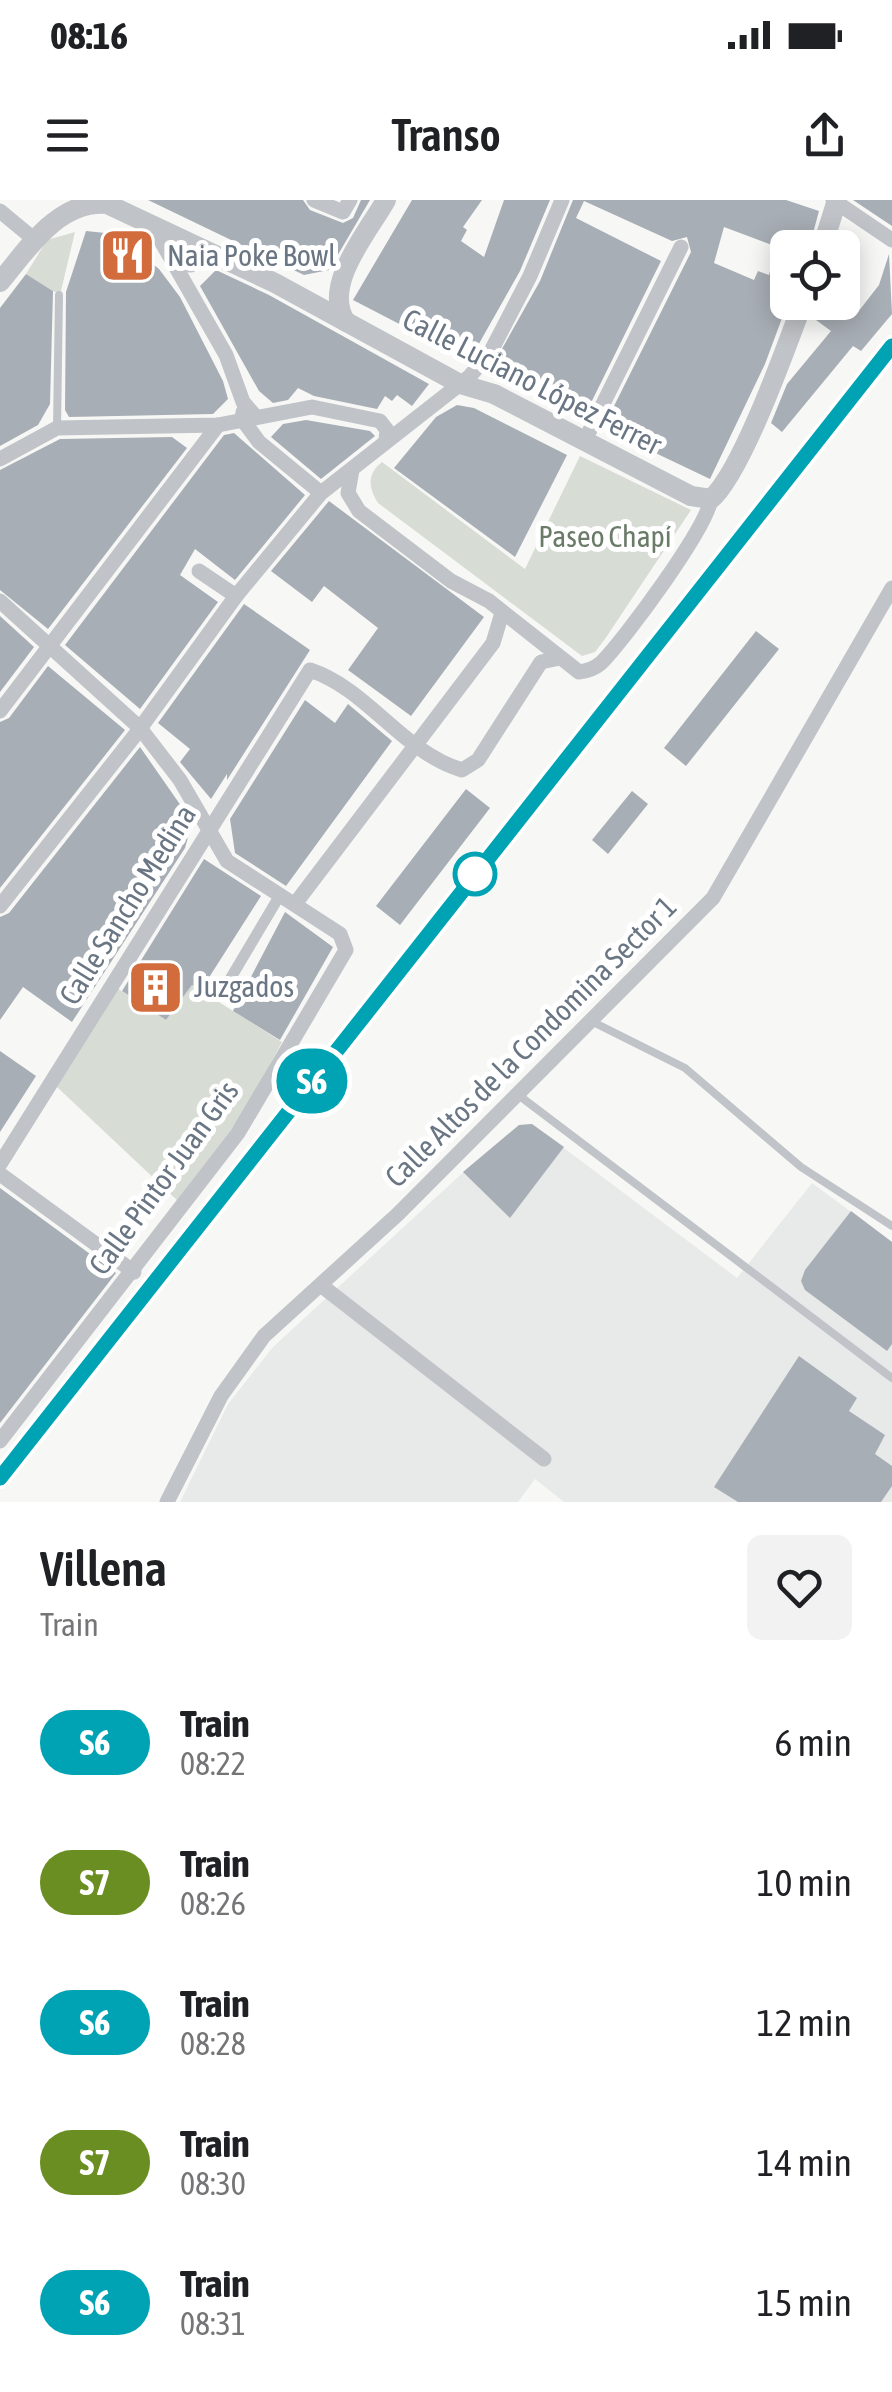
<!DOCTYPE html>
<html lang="en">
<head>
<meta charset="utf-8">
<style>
	body { margin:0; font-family:"Asap Condensed",sans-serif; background:#f2f2f2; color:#202124; height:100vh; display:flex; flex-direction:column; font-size:38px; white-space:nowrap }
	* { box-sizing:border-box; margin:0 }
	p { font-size:32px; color:#757577 }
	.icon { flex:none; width:55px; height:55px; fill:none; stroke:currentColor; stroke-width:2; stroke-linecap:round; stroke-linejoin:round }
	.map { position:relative; height:1302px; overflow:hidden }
	.side { display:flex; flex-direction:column; background:#fff; flex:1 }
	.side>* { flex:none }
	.badge { padding:0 20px; border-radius:32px; font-size:35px; line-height:65px }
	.fabs { position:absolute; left:770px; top:30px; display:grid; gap:20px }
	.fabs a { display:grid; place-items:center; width:90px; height:90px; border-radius:15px; background:#fff; box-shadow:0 5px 25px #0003; font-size:50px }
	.map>.badge { position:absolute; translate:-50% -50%; box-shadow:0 0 0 5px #fff }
	.round { display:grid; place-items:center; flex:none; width:105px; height:105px; border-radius:15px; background:#f2f2f2 }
	.headline { display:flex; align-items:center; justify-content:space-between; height:170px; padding:0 40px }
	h1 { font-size:48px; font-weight:600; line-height:75px }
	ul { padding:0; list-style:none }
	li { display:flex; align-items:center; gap:30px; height:140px; padding:0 40px }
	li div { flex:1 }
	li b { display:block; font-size:38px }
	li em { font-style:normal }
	li .badge { min-width:110px; font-weight:700; text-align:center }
	.status { display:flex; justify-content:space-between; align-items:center; height:70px; padding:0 50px; background:#fff; direction:ltr }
	.status svg { height:28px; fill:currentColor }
	header { display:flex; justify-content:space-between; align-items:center; height:130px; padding:0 40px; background:#fff; font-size:45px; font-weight:600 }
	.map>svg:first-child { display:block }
	.built { fill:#e8eae9 }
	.green { fill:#d7dcd5 }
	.building { fill:#a8aeb5; fill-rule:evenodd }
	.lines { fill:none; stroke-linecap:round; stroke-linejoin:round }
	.service { stroke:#c0c3c7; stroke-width:8 }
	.pedestrian { stroke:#c0c3c7; stroke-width:11 }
	.minor { stroke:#c0c3c7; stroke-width:15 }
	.tertiary { stroke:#c0c3c7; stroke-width:20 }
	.rail-casing { stroke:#a2a7ac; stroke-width:9 }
	.rail { stroke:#fff; stroke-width:5; stroke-dasharray:15; stroke-linecap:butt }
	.line-casing { stroke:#fff; stroke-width:22 }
	.line { stroke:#00a3b4; stroke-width:15 }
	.stop-dot { fill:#fff; stroke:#00a3b4; stroke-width:5 }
	.labels { text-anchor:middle; stroke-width:10; stroke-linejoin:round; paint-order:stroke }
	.poi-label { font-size:30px; fill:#6a7683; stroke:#fff; text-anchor:start }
	.street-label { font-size:30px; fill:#6a7683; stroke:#fff }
	.park-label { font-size:30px; fill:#6a7b68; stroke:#fff }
</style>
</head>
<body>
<div class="status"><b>08:16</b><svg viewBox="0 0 49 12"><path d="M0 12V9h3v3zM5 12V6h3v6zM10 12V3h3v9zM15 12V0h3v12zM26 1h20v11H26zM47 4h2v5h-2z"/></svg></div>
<header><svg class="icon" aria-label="menu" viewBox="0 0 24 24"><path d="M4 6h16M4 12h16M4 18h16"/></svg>Transo<svg class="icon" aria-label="share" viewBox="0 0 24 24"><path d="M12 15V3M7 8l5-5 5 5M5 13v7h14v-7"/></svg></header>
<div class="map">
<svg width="892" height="1302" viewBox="0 0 892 1302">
	<rect width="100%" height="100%" fill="#f7f8f5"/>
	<polygon class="built" points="532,924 737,1078 812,983 892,1042 892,1302 564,1302 535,1279 518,1302 180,1302 228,1204 273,1147 469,967 519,925"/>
	<g class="green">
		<polygon points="75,32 61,91 55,92 26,74 47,40"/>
		<path d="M580 256 691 310 605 439 595 452 582 456 378 303C368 287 367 274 382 262L525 369Z"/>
		<polygon points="192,785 282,842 244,913 177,1000 57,887 117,788 166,820"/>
	</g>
	<g class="building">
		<polygon points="148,0 303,0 310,10 343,23 353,18 361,0 370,0 329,70 304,75"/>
		<polygon points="412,0 482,0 463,27 467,30 461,41 484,57 504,0 550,0 520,71 472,156 465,158 353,100"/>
		<path d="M573 0H786L819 11 809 48H788V102L765 164 710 279 603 228 691 52 687 37 672 41 584 1 576 18 661 61 584 217 490 170 540 81ZM724 27 777 47 769 75 758 71 754 80 714 63Z"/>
		<polygon points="853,0 892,0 892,26"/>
		<polygon points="86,31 115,34 159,69 180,97 223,181 228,199 213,214 69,217 65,210 66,92"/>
		<polygon points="889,54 892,114 861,151 853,146 782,232 771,223 787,184 831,131 812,117 816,102 845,102 858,112 879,85"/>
		<polygon points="216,70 269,95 429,184 412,206 397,195 392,201 385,196 377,209 314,196 298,188 288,200 273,203 259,191 200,86"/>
		<polygon points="26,74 53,91 50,204 38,225 0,246 0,108"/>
		<polygon points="457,205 474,208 567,255 515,357 394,268 436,217"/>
		<polygon points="306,220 370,231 375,236 321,279 271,237 283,224"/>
		<polygon points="234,233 305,295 235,380 195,349 180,375 218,402 140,509 65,445 224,235"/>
		<polygon points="172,237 187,248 48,429 0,390 0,270 60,239"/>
		<polygon points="329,301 484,417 411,516 348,470 378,428 324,386 312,402 271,371"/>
		<polygon points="244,404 310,450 227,580 227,574 211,599 180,562 190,549 158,523"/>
		<polygon points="0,416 34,447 0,492"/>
		<polygon points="756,431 779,449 686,566 664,548"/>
		<polygon points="48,466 125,530 0,688 0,522 9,518"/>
		<polygon points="305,500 335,523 348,504 392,541 286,686 235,653 230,619"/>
		<polygon points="140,547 186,613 190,630 185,648 72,822 23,787 0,820 0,717 9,713"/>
		<polygon points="466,589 490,608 400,725 376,706"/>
		<polygon points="632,591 648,604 608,654 592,640"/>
		<polygon points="204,659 261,696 201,790 192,785 166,820 122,791"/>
		<polygon points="285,712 333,747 280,840 233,811"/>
		<polygon points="0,851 36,876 0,932"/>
		<polygon points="532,924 564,947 510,1018 463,972 519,925"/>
		<polygon points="0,988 116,1073 0,1223"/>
		<polygon points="851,1011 892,1042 892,1144 887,1151 805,1090 801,1081 805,1070"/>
		<polygon points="799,1156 857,1198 849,1211 885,1235 875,1254 892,1266 892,1286 881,1302 738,1302 714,1287"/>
	</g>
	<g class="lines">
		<g class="service">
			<polyline points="57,228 59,95"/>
			<polyline points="591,821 685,868 801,967 892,1026"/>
			<polyline points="517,894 892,1178"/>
		</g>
		<polyline class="pedestrian" points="223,791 280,695"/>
		<g class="minor">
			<polyline points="314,0 343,12 350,0"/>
			<polyline points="833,0 892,40"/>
			<polyline points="0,11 35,40"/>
			<polyline points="153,27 226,155 243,202 256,217"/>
			<polyline points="177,64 191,65 206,50"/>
			<polyline points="243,212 242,219 259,242 321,293"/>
			<polyline points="585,240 681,47"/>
			<polyline points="0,259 57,228 218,225 312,207 380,221 387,230 386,240"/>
			<path d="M352 270 348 293 359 311 451 381 489 401 579 472C588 471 594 469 601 463 625 439 707 328 711 299"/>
			<polyline points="199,371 236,396"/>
			<polyline points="0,401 140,528 180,580 227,661 340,734 346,750 238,933 0,1241"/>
			<polyline points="0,511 218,225"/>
			<polyline points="295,704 493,443 502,413"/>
			<polyline points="0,706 136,534 236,396 321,293 469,177 490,153 530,76 562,0"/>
			<path d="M0 964 310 470C368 489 402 552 462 570L478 560 541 462 560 458"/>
			<polyline points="0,974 134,1072"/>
			<polyline points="322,1086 544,1259"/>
			<polyline points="167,1302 221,1196 264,1136 398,1014 713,698 892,388"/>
		</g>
		<g class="tertiary">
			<polyline points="822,48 837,0"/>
			<path d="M0 82C27 50 58 0 107 4L275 83 460 184 494 194 691 296 711 299C742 272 787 145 803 102"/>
			<path d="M346 122C321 86 368 32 386 0"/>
		</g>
		<defs>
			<polyline id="rail" points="0,1278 892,146"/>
		</defs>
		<use href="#rail" class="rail-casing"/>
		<use href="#rail" class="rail"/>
	</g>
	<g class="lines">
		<defs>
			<polyline id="line" points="0,1278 892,146"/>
		</defs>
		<use href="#line" class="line-casing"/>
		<use href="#line" class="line"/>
	</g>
	<defs>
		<symbol id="restaurant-square" viewBox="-11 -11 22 22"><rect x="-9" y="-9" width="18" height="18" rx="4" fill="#d26c3c" stroke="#fff"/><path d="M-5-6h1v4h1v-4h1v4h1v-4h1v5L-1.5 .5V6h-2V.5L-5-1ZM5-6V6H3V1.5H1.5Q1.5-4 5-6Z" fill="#fff"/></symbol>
		<symbol id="building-square" viewBox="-11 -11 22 22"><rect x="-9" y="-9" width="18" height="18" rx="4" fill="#d26c3c" stroke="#fff"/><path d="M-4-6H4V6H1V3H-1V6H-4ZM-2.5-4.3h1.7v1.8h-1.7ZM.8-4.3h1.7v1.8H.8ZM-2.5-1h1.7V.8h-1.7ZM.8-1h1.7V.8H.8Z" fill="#fff"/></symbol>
	</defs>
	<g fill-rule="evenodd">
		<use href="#restaurant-square" x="96" y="24" width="63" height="63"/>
		<use href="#building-square" x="124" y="756" width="63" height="63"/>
	</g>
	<circle class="stop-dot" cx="475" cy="674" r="20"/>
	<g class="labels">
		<g class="poi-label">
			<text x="167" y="66">Naia Poke Bowl</text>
			<text x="194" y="797">Juzgados</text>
		</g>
		<g class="street-label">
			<text transform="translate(532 182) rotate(27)" y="10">Calle Luciano López Ferrer</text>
			<text transform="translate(128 705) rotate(-58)" y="10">Calle Sancho Medina</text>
			<text transform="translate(531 842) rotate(-45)" y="10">Calle Altos de la Condomina Sector 1</text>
			<text transform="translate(164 978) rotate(-54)" y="10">Calle Pintor Juan Gris</text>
		</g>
		<g class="park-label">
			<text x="605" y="347">Paseo Chapí</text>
		</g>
	</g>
</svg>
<div class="fabs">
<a><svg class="icon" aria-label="locate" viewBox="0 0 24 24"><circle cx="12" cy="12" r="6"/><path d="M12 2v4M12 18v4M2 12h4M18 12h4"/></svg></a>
</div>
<b class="badge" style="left:312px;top:881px;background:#00a3b4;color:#fff">S6</b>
</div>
<section class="side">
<div class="headline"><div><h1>Villena</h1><p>Train</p></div><a class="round"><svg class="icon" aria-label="heart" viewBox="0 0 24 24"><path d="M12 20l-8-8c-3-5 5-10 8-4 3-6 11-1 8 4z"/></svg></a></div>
<ul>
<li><span class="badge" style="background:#00a3b4;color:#fff">S6</span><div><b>Train</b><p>08:22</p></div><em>6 min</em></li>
<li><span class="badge" style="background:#6b8e23;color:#fff">S7</span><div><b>Train</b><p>08:26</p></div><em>10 min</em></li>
<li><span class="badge" style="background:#00a3b4;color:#fff">S6</span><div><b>Train</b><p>08:28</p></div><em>12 min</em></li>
<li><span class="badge" style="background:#6b8e23;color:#fff">S7</span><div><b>Train</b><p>08:30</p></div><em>14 min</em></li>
<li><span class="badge" style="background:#00a3b4;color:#fff">S6</span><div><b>Train</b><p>08:31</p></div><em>15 min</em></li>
</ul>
</section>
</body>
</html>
